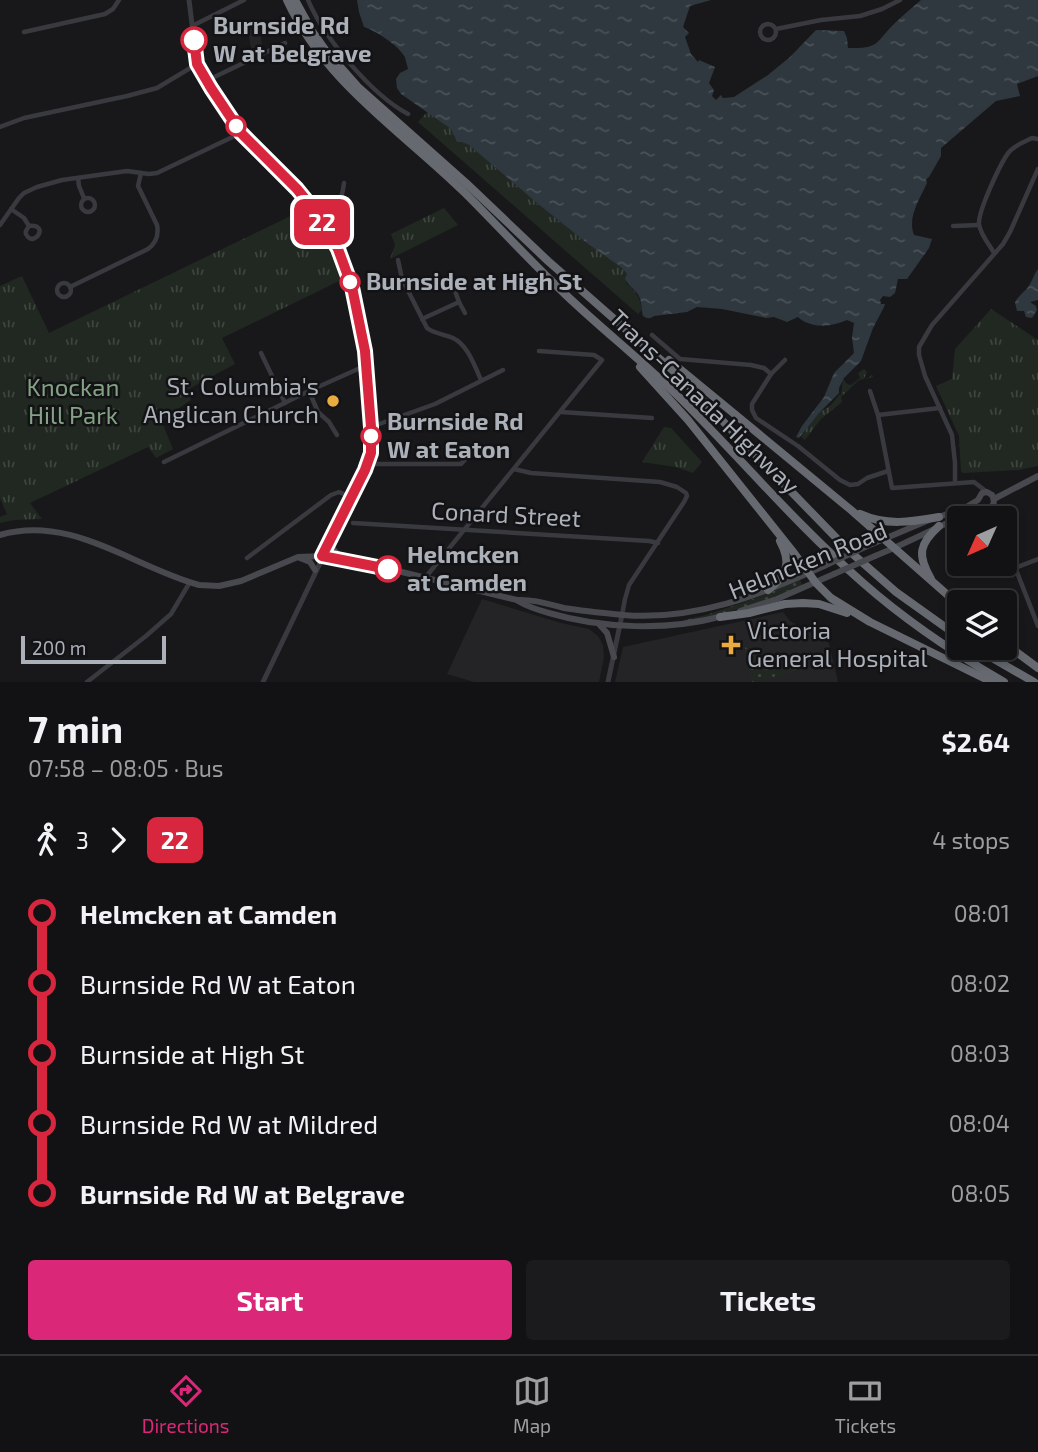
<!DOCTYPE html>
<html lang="en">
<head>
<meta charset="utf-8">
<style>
	body { margin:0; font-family:"Exo 2",sans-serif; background:#1b1b1d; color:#f1f3f6; height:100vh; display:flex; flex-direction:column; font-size:26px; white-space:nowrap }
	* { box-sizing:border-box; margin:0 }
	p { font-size:23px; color:#9c9ea0 }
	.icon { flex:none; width:38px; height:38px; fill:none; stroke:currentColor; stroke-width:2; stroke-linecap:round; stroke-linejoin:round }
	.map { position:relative; height:682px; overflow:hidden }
	.drawer { display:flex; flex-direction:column; background:#121214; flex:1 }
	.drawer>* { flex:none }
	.badge { padding:0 14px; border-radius:10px; font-size:24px; line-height:46px }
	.needle { width:46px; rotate:225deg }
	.controls { position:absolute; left:947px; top:506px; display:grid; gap:14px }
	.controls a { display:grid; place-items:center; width:70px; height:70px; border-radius:7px; background:#121214; box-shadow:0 4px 10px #0003,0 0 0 2px #313234; font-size:35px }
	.scale { position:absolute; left:21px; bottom:18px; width:145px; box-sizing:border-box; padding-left:7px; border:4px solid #abb0b9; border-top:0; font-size:19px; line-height:24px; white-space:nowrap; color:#abb0b9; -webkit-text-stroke:5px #131315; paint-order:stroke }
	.map>.badge { position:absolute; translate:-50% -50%; box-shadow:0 0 0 4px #fff }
	.legs { display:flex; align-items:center; gap:10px; height:77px; padding:0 28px; font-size:23px }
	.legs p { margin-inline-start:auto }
	.headline { display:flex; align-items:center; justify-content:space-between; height:119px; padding:0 28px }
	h1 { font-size:38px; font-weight:700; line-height:52px }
	.primary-button { display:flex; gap:14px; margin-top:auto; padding:14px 28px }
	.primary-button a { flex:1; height:80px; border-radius:7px; background:#db2777; color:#fff; font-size:28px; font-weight:700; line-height:80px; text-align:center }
	.primary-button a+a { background:#1b1b1d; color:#f1f3f6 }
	ul { padding:0 28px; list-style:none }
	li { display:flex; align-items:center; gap:24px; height:70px; font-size:26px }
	li i { display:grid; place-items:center; width:10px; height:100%; margin:0 9px; background:currentColor }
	li i::after { content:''; width:18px; height:18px; margin:-9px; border:5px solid; border-radius:50%; background:#121214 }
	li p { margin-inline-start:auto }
	li:first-child i { background:linear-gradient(#0000 50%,currentColor 0) }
	li:last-child i { background:linear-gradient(currentColor 50%,#0000 0) }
	.menu { display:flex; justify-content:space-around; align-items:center; height:98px; border-top:2px solid #313234; background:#121214; font-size:19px; color:#9c9ea0 }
	.menu a { display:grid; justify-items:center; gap:4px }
	.menu .selected { color:#db2777 }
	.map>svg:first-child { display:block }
	.built { fill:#242427 }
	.park { fill:url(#park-tufts) }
	.garden { fill:url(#garden-dots) }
	.water { fill:url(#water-ripples) }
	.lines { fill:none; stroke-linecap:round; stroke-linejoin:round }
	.minor { stroke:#393a3f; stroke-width:4.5 }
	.tertiary { stroke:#393a3f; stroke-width:5 }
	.secondary { stroke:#47494f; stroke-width:6 }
	.motorway { stroke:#666970; stroke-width:8 }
	.secondary-bridge { stroke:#47494f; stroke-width:6 }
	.line-1-casing { stroke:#fff; stroke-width:16 }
	.line-1 { stroke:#d7263d; stroke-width:10 }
	.stop-1-dot { fill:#fff; stroke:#d7263d; stroke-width:3.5 }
	.poi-dot { fill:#ebac3f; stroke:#131315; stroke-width:2.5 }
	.labels { text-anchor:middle; stroke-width:5; stroke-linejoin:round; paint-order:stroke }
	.stop-label { font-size:24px; font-weight:bold; fill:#abb0b9; stroke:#131315; text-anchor:start }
	.poi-label { font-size:24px; fill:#abb0b9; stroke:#131315; text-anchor:end }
	.park-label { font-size:24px; fill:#83a384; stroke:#131315 }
	.street-label { font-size:24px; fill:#abb0b9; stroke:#131315 }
</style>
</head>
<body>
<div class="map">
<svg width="1038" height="682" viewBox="0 0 1038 682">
	<defs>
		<pattern id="park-tufts" width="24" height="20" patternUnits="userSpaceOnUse" patternTransform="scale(1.75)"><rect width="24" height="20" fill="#202821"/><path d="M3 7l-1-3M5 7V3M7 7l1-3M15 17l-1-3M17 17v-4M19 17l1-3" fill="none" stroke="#3e453f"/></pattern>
		<pattern id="garden-dots" width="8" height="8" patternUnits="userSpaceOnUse" patternTransform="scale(1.75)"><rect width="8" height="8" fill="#202821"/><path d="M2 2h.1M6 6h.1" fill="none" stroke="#3e453f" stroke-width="1.8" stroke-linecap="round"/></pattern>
		<pattern id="water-ripples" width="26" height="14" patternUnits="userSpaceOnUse" patternTransform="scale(1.75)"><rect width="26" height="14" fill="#2e383e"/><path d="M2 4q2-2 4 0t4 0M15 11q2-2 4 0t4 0" fill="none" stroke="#4a5258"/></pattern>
	</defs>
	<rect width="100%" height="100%" fill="#18181a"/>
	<g class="built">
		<polygon points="259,26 263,50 252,55 248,31"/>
		<polygon points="482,599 561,623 589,629 598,636 603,645 604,658 599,682 474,682 447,674"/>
		<polygon points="783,612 790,621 829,643 838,682 615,682 623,647"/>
	</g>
	<g class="park">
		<path d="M427 112 451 129 455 138 469 145 538 204 588 244 622 268 627 274 626 283C636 291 640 297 642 310L638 314 418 122Z"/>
		<polygon points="444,208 458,225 390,259 395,245 391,234"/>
		<path d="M305 209C320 231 336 253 341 280L222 338 235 364 187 390 191 400 161 420 173 449 156 458 148 447 30 503 42 519 14 520 0 523V517L7 514 0 498V286L22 276 49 333Z"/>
		<polygon points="991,309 1038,340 1038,466 1019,470 963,473 961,471 959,436 936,386 952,379 955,349"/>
		<polygon points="864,369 867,372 864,379 870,377 872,374 873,377 859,380 841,397 842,402 821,419 805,440 801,437 819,409 822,411 831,405 840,394 841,395 843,379 847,384 851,385 860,378 858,373"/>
		<polygon points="664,427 671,428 702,462 693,473 676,467 642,462"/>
	</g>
	<g class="garden">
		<path d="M800 580 802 585C765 602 725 614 685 622L684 620 706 615 762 596Z"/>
		<polygon points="745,647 753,653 759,654 761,659 775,656 778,671 790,670 789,662 791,662 792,667 796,665 798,671 752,682"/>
	</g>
	<g class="water">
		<path d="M357 0H711L690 6 683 27 689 33 685 37 691 54 698 62 699 60 715 67 709 83 714 90 712 96 716 100 721 95 723 98 734 97 768 75 790 57 816 30 844 31 847 38 848 48C881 49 875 42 895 23 903 15 912 8 921 0H1038V76L1017 84 1020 96 996 101 941 148V156L929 177 926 179 927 183C920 199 907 217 914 235L932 239 929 248 907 279H898L895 293 890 297 883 296 880 300 881 304H885L884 307 873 328 861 361 844 378 839 388V393L819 413 799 438 796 437 802 426 824 397 834 373 854 353 852 338 854 323 847 320C832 327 811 329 798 317L787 322 774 317 766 318 722 309 697 307 687 312 654 316C650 319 648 319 643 316 641 308 642 299 637 293 633 288 628 285 625 279L627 274 622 268 588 244 538 204 469 145 462 142H457L451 129 401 94 397 88 396 79 400 73 408 69C408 68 405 58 405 57 399 46 375 30 364 27L359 12Z"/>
		<path d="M1038 269V300L1030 302 1036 306 1037 310 1032 318 1026 317 1024 311H1017L1015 302C1019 295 1026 291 1030 284 1033 279 1034 274 1038 269Z"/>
	</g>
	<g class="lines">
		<g class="minor">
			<path d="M308 0C324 38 372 95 408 114"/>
			<circle cx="768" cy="32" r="8"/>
			<polyline points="192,26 244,0"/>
			<polyline points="776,29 821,20 860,16 882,9 900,0"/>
			<polyline points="24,32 105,14 113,9 119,0"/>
			<polyline points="206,81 285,43"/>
			<polyline points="0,127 24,118 127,96 157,88 197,64"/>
			<polyline points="78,178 79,186 84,198"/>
			<circle cx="88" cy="205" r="7"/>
			<path d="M11 209 24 218 29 226C49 224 36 245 28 237 23 232 27 230 29 226"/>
			<path d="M319 217C338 207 341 206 344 183"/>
			<polyline points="0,225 19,198 24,193 37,187 62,180 127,171 149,174 157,173 241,133"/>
			<polyline points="953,226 979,225"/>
			<path d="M994 253C989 244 980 234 979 224 978 211 1001 162 1009 152 1015 145 1024 142 1032 138L1038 139"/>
			<path d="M398 260 402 279 427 328C435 334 444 334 453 338 468 345 475 367 481 380"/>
			<polyline points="451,280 459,302 465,313"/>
			<circle cx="64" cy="290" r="7"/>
			<path d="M70 287 148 249C156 243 159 235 157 225L138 186 141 173"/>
			<polyline points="422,319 459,302"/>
			<polyline points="652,335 680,359 751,365 764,368 771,374"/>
			<polyline points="261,353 285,403"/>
			<polyline points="785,360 771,374 752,404 752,410 756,418 798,446 840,480 850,485 858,484 867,478 888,471"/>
			<polyline points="309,391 318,412 329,422 337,435"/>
			<polyline points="870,391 878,415 892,488 974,482 987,492"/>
			<polyline points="561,412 652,418"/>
			<polyline points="878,415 940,408"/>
			<polyline points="371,427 435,404 503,370"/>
			<polyline points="164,462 309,391 358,369 366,369"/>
			<polyline points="367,464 461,464 471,453"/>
			<polyline points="514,469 531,473 660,482 677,487 686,493 687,496 684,502 629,585 625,599 622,615"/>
			<polyline points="955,483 955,463 952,435 925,376 919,355 919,347 932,325 1003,244 1010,232 1038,169"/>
			<polyline points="993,505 997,518"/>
			<polyline points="353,523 649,541 658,543"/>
			<polyline points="1004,539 1038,626"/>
			<polyline points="247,558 331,495 339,492 351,497"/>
			<polyline points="1015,568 1038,559"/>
			<polyline points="425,578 602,360 594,355 539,351"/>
			<polyline points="87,682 146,636 171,614 190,582"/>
		</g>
		<g class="tertiary">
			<polyline points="189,0 197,64 211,88 241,133 297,189 312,208 333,239 342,258 352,287 363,341 371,427 372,444 370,459 263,682"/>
			<polyline points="608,682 622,615"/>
		</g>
		<g class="secondary">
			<polyline points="994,499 1038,476"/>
			<path d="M0 535C71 514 133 567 199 585L219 586 241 581 298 557 322 556 369 564 517 600C533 599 548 604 564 608 583 611 603 613 623 615 694 621 761 595 824 566"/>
			<polyline points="330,539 333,549 342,558"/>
			<polyline points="865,547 929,520 963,509 978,500 982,493 987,492 992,495"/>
			<path d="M875 556 894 548 975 510C984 508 999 510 992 495"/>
			<polyline points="300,558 310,562 315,570"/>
			<path d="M518 601C528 607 538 610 549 613 603 629 668 631 723 616"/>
			<polyline points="740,611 777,599 834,574"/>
			<polyline points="598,623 607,633 614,657"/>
		</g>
		<g class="motorway">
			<path d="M287 0C326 84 401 130 465 193 499 227 531 262 566 295 604 331 646 364 683 401 743 461 798 526 862 582 905 620 954 653 1004 682"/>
			<polyline points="295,0 312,31 326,51 358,87 466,183 548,261 678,375 847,549 896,592 959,637"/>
			<polyline points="669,360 851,510 959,605"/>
			<polyline points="640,367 688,420 794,553 816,583 831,598 870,622 992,682"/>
			<path d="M860 514C886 526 911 522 939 517"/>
			<path d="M931 579C917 555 919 544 939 526"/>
			<path d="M768 590C787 575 792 563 780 541"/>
			<polyline points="720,617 749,613 785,604 803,603 819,604 847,613"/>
			<polyline points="1004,643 1038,668"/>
			<polyline points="975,648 1034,682"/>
		</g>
		<g class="secondary-bridge">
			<polyline points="824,566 865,547"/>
			<polyline points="834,574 875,556"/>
		</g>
	</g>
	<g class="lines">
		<defs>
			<polyline id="line-1" points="194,40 197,64 211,88 241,133 297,189 319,216 338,249 352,287 365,351 371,427 371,453 365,470 322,556 388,569"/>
		</defs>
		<use href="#line-1" class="line-1-casing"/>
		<use href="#line-1" class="line-1"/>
	</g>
	<g class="stop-1-dot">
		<circle cx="194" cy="40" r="12"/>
		<circle cx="236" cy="126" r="9"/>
		<circle cx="350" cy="282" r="9"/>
		<circle cx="371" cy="436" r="9"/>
		<circle cx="388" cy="569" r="12"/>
	</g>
	<g class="poi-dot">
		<circle cx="333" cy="401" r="7"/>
		<path d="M727.5 634.5h7v7h7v7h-7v7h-7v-7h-7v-7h7z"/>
	</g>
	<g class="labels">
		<g class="stop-label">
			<text x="213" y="34">Burnside Rd<tspan x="213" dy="28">W at Belgrave</tspan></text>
			<text x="366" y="290">Burnside at High St</text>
			<text x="387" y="430">Burnside Rd<tspan x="387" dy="28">W at Eaton</tspan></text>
			<text x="407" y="563">Helmcken<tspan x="407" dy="28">at Camden</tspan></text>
		</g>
		<g class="poi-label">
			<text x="319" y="395">St. Columbia's<tspan x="319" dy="28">Anglican Church</tspan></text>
			<text x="747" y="639" text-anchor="start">Victoria<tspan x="747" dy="28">General Hospital</tspan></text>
		</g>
		<g class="park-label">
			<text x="73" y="396">Knockan<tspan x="73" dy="28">Hill Park</tspan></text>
		</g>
		<g class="street-label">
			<text transform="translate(704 402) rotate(44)" y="8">Trans-Canada Highway</text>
			<text transform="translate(506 515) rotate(3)" y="8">Conard Street</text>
			<text transform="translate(808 561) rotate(-22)" y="8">Helmcken Road</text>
		</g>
	</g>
</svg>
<div class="controls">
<a><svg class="needle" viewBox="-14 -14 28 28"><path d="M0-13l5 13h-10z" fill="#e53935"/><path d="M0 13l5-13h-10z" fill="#9c9ea0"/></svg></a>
<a><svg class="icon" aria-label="layers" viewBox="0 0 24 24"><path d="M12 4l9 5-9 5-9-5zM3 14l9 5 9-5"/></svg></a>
</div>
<div class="scale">200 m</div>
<b class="badge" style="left:322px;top:222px;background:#d7263d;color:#fff">22</b>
</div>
<section class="drawer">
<div class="headline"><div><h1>7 min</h1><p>07:58 – 08:05 · Bus</p></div><b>$2.64</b></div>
<div class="legs"><svg class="icon" aria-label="walk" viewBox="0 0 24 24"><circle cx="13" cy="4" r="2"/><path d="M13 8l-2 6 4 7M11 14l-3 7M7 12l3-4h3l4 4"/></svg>3<svg class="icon" aria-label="forward" viewBox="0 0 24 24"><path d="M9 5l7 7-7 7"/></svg><b class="badge" style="background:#d7263d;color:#fff">22</b><p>4 stops</p></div>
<ul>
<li><i style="color:#d7263d"></i><b>Helmcken at Camden</b><p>08:01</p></li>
<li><i style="color:#d7263d"></i><span>Burnside Rd W at Eaton</span><p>08:02</p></li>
<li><i style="color:#d7263d"></i><span>Burnside at High St</span><p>08:03</p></li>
<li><i style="color:#d7263d"></i><span>Burnside Rd W at Mildred</span><p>08:04</p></li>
<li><i style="color:#d7263d"></i><b>Burnside Rd W at Belgrave</b><p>08:05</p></li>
</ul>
<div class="primary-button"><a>Start</a><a>Tickets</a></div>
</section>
<nav class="menu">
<a class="selected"><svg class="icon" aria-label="directions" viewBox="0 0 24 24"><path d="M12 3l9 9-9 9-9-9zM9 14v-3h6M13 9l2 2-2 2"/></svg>Directions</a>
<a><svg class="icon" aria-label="map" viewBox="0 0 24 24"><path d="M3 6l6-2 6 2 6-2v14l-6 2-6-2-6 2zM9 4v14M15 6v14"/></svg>Map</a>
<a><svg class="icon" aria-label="tickets" viewBox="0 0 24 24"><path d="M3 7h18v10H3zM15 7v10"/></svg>Tickets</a>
</nav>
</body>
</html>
